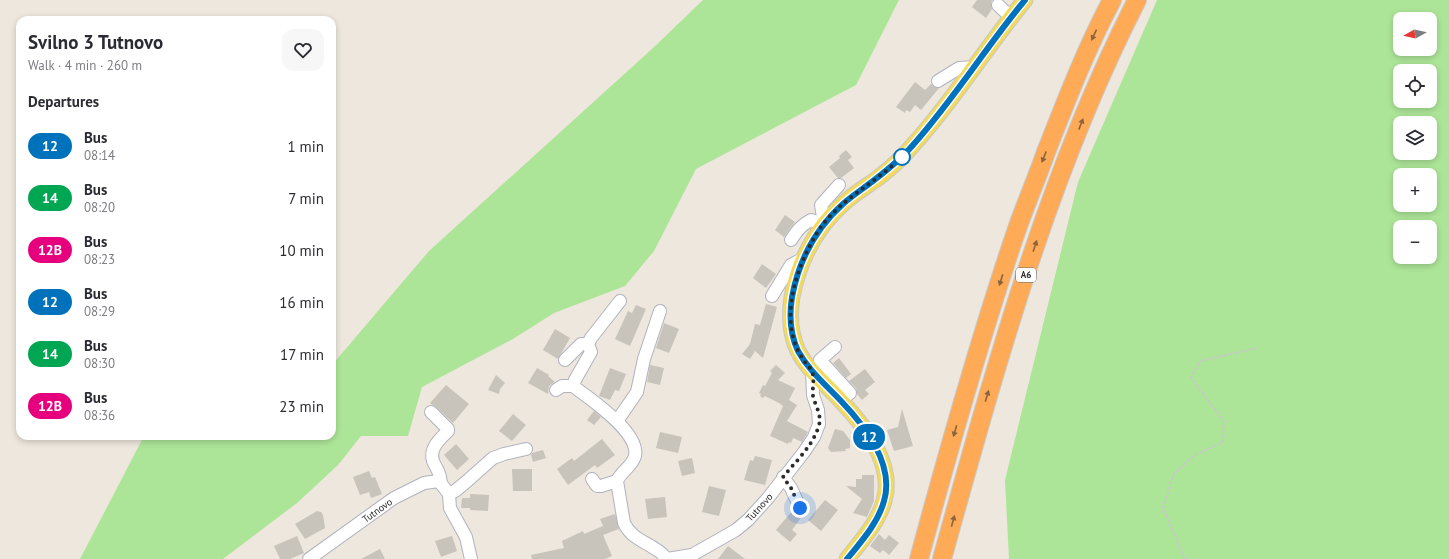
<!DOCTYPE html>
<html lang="en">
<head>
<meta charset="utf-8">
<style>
	body { margin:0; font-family:"PT Sans",sans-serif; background:#f7f7f7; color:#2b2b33; height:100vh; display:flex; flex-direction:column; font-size:15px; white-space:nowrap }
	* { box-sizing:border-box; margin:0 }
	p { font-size:13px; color:#7c7c81 }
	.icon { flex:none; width:22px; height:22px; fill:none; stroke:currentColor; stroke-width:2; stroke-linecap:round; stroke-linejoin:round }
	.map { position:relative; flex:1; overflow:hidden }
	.side { position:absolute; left:16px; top:16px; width:320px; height:424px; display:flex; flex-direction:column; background:#fff; border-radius:12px; box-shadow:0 2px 6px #0003 }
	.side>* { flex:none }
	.badge { padding:0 8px; border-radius:13px; font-size:14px; line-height:26px }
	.needle { width:26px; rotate:262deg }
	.tools { position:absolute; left:1393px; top:12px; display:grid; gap:8px }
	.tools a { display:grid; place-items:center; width:44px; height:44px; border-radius:8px; background:#fff; box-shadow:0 2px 6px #0003; font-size:20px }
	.you { position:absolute; width:20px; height:20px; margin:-10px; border:3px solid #fff; border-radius:50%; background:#1a73e8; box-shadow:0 0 0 6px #1a73e833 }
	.map>.badge { position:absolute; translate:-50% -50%; box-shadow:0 0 0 2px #fff }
	h2 { padding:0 12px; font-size:15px; line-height:36px }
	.round { display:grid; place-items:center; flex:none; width:42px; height:42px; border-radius:12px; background:#f7f7f7 }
	.summary { display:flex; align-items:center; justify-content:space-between; height:68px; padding:0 12px }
	h1 { font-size:19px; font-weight:700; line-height:30px }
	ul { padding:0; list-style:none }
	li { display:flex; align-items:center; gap:12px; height:52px; padding:0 12px }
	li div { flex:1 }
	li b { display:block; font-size:15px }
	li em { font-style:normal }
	li .badge { min-width:44px; font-weight:700; text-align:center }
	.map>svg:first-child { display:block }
	.green { fill:#ade598; fill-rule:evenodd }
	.building { fill:#c8c4bc }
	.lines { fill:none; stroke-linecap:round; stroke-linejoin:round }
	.minor-casing { stroke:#b1b2bf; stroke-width:14 }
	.major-casing { stroke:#c8c8c8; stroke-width:17 }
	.highway-casing { stroke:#c8c8c8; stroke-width:20 }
	.path { stroke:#c8c8c8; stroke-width:2; stroke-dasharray:3 2; stroke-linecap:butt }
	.minor { stroke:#fff; stroke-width:12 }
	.major { stroke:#f3da5b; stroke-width:15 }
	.highway { stroke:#ffaa56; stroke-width:18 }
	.oneway { fill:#8a643e }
	.line-casing { stroke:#fff; stroke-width:9 }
	.line { stroke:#0072bc; stroke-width:6 }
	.walk { stroke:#2b2b2b; stroke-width:4; stroke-dasharray:0 7.2 }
	.stop-dot { fill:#fff; stroke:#0072bc; stroke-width:2 }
	.labels { text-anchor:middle; stroke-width:3; stroke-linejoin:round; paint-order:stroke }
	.shield { fill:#fff; stroke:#6b6b6b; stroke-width:1 }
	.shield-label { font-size:9px; font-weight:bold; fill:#2b2b2b }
	.street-label { font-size:10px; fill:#2b2b2b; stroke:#fff }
</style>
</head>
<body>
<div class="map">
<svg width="1449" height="559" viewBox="0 0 1449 559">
	<rect width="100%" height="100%" fill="#ede7dd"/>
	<g class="green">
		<polygon points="703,0 899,0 856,85 696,169 654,251 625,286 554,313 513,339 422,387 408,436 361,436 338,465 297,503 223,559 80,559 144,436 332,436 332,365 429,251 653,48"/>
		<path d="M1157 0H1449V559H1009L1005 480 1078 182ZM1400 19H1430V49H1400ZM1400 71H1430V101H1400ZM1400 123H1430V153H1400ZM1400 175H1430V205H1400ZM1400 227H1430V257H1400Z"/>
	</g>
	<g class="building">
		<polygon points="977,0 992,0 991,4 992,9 986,18 972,7"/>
		<polygon points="915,82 925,90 931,84 934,87 939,88 921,110 915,105 910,112 906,110 905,113 896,107"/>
		<polygon points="846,150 852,157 848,160 854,168 841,178 838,178 829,167 840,158 839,156"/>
		<polygon points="785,215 795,222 784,237 775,230"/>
		<polygon points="762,264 776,274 766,288 753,278"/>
		<polygon points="766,304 777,307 763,358 755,351 750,359 742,354 750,344 755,324 760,325"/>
		<polygon points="636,305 646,309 630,346 615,339 628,311 632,313"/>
		<polygon points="664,323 679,329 669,353 656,348"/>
		<polygon points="555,329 570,338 558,359 543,350"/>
		<polygon points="839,358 851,374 846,378 833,363"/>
		<polygon points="650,365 664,368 660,385 647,382"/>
		<polygon points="776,365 785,373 778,380 795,388 789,400 797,405 787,421 808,432 802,442 793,438 791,443 789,442 788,444 770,436 783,406 779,403 765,396 763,398 760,396 761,394 759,393 763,385 765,386 772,373 770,371"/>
		<polygon points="537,368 549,375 548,376 555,382 549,386 548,394 528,383"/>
		<polygon points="610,368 626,374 619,391 615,390 610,400 599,396"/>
		<polygon points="865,369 875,382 865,390 869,394 862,400 857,394 856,388 849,381"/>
		<polygon points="496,375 505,383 500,389 499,394 488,390"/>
		<polygon points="446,385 469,404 453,423 436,407 430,403"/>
		<polygon points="902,409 913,446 894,451 887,430 898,427"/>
		<polygon points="594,411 601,417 594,425 587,420"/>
		<polygon points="513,414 526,425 512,441 499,431"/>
		<polygon points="835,429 843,431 850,440 850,448 845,449 846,451 831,452 828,448"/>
		<polygon points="660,432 682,437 678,453 656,448"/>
		<polygon points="602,439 615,455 597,468 595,465 568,485 557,469 572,458 574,461"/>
		<polygon points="456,444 469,459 457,470 444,455"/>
		<polygon points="543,450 546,458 533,462 531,455 532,453"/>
		<polygon points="755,456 772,460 765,485 744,480 750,460 753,461"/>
		<polygon points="692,458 695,473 682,476 678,461"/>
		<polygon points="512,469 532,469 532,491 513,491"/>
		<polygon points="369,471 372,478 375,477 382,494 371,498 369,492 360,495 353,477"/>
		<polygon points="862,475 874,475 874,501 867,517 853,513 862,499 846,486 856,487 856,479 862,479"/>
		<polygon points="709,486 726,490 719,516 702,512"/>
		<polygon points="470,494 489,495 488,511 470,510 470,508 461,508 462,498 470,498"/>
		<polygon points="665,497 667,517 648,519 645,499"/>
		<polygon points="825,500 838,510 821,531 808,520"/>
		<polygon points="793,510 796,514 803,515 792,530 797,534 790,542 776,530"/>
		<polygon points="317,511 321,512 323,515 325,528 305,539 295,524"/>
		<polygon points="615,514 619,529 603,535 612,556 605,559 532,559 531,555 564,548 562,541 583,531 584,534 603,526 600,519"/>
		<polygon points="879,534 885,540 889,535 899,543 889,555 883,550 880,553 870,546"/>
		<polygon points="297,536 304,553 290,559 280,559 274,546"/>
		<polygon points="452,536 457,551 441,557 435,541"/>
		<polygon points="728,546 745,559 718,559"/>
		<polygon points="380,549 385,559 361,559"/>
	</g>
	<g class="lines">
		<defs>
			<g id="minor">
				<polyline points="998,5 1011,17"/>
				<polyline points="938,81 959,68 975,67"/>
				<polyline points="824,223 821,205 839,185"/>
				<path d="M791 240C797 231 801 225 811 220L823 224"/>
				<polyline points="772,296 791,265 804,258"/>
				<path d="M620 301 591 338 588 344 591 352 575 380 573 386C589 398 640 432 635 456 632 467 621 471 617 481L624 523C631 538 644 541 657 550 661 552 664 556 667 559L692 555"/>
				<polyline points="835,347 820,360 850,393 841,400"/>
				<polyline points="565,360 581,344 588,344"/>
				<polyline points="556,390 562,386 573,386"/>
				<path d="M431 412 448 429V431C440 439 429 448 433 461 437 471 440 470 441 484"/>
				<polyline points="617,421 637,392 644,359 660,311"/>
				<polyline points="783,477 791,488 800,508"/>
				<polyline points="592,479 597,486 601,486 617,481"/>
				<polyline points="449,494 455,491 466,482 493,458 504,454 526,449"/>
				<polyline points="309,559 394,498 424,483 439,481 449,494 450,508 466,537 471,559"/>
				<polyline points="689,559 692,555 736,530 748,520 768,498 804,452 814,437 819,424 818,410 813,395 812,372"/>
			</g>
			<path id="major" d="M847 559C861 541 878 523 884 501 895 464 865 426 841 401 826 384 808 371 798 351 790 334 789 316 792 297 799 260 816 228 844 203 855 193 867 186 878 178 891 168 903 157 913 145 954 100 986 47 1025 0"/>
			<g id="highway">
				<path d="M919 559C949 448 980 337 1017 229 1026 203 1037 178 1046 152 1066 101 1086 49 1112 0"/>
				<path d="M942 559C995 369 1047 176 1137 0"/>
			</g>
		</defs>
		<use href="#minor" class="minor-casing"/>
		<use href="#major" class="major-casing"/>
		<use href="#highway" class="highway-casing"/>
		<polyline class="path" points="1185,559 1163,508 1174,473 1195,455 1223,442 1224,421 1191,378 1200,361 1257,348"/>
		<use href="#minor" class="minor"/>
		<use href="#major" class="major"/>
		<use href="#highway" class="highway"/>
	</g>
	<defs><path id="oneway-solid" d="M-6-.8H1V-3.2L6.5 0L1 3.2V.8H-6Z"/></defs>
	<g class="oneway">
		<use href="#oneway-solid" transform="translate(1094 35) rotate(115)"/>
		<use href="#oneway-solid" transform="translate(1081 124) rotate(-69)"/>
		<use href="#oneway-solid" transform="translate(1044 157) rotate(111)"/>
		<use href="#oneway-solid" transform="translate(1035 246) rotate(-72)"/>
		<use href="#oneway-solid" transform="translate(1001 280) rotate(107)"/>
		<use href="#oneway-solid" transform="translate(987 396) rotate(-73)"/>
		<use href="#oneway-solid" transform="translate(955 431) rotate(106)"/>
		<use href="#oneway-solid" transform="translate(953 521) rotate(-75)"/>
	</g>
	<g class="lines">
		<defs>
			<path id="line" d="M847 559C861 542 878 523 884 501 895 464 865 426 841 401 826 385 809 371 798 351 790 334 789 316 792 297 799 259 816 228 844 203 852 196 861 190 869 184 885 172 900 160 913 145 954 99 986 47 1025 0"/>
		</defs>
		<use href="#line" class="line-casing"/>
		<use href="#line" class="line"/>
		<path class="walk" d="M800 508 791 488 783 477C796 461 813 446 819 425 822 415 815 405 813 396 812 388 815 378 812 372 811 368 807 365 805 362 801 356 797 350 795 343 783 310 797 268 814 238 834 201 876 184 905 154L902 157"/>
	</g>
	<circle class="stop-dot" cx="902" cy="157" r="8"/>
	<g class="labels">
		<rect class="shield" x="1016" y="268" width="20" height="14" rx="3"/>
		<g class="shield-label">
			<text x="1026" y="278">A6</text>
		</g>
		<g class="street-label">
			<text transform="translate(759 507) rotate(-48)" y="4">Tutnovo</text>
			<text transform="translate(377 510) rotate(-36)" y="4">Tutnovo</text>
		</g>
	</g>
</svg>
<div class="tools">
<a><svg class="needle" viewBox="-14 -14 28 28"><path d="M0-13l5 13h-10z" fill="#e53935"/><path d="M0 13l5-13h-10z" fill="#7c7c81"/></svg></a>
<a><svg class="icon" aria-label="locate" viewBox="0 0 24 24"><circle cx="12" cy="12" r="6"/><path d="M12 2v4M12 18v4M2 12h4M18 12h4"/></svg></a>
<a><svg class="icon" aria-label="layers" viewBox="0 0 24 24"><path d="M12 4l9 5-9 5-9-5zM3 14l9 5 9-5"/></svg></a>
<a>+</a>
<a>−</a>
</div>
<div class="you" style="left:800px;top:508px"></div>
<b class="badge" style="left:869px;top:437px;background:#0072bc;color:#fff">12</b>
<section class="side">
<div class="summary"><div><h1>Svilno 3 Tutnovo</h1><p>Walk · 4 min · 260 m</p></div><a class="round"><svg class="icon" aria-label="heart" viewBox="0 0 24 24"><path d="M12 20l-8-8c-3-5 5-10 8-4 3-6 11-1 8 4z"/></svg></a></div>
<h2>Departures</h2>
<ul>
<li><span class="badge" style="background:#0072bc;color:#fff">12</span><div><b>Bus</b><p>08:14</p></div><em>1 min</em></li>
<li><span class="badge" style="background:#00a651;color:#fff">14</span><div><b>Bus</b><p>08:20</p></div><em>7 min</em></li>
<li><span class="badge" style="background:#e6007e;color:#fff">12B</span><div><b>Bus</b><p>08:23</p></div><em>10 min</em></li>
<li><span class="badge" style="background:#0072bc;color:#fff">12</span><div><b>Bus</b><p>08:29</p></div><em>16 min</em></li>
<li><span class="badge" style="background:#00a651;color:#fff">14</span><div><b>Bus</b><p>08:30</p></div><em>17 min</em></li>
<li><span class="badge" style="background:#e6007e;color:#fff">12B</span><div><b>Bus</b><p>08:36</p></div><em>23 min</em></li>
</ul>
</section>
</div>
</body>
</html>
